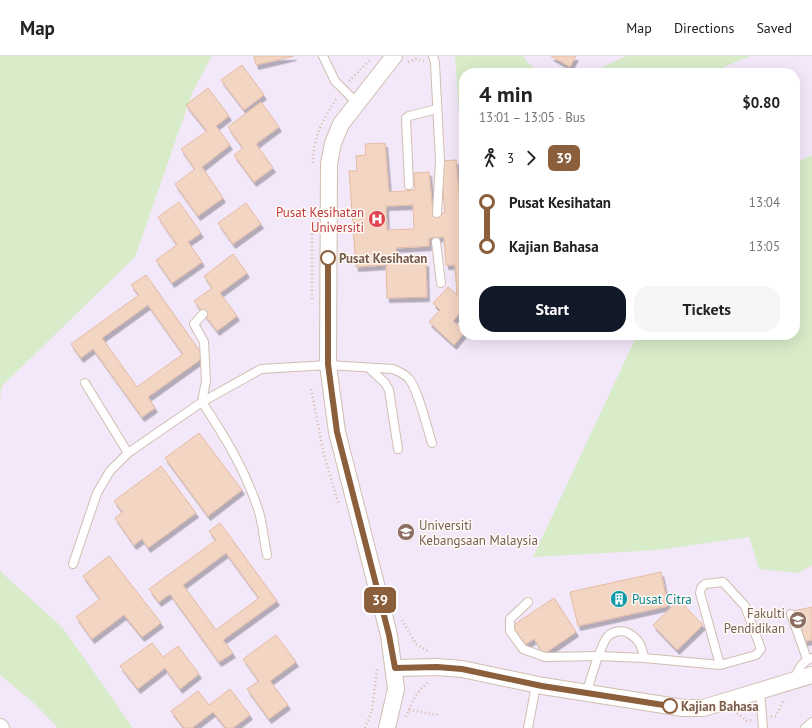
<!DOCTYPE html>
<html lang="en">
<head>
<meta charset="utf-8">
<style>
	body { margin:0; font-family:"PT Sans",sans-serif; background:#f6f6f6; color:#222; height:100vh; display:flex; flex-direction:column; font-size:15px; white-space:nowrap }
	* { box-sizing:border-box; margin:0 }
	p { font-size:13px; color:#767676 }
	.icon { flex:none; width:22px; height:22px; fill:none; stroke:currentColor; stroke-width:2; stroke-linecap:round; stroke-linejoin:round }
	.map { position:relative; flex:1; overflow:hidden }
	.sheet { position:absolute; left:459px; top:12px; width:341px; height:272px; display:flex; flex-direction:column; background:#fff; border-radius:16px; box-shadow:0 4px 16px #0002 }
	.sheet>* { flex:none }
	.badge { padding:0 8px; border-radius:6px; font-size:14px; line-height:26px }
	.map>.badge { position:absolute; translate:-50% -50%; box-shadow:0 0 0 2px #fff }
	.legs { display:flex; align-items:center; gap:6px; height:44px; padding:0 20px; font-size:13px }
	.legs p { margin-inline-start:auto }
	.summary { display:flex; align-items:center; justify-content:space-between; height:68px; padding:0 20px }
	h1 { font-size:22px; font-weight:700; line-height:30px }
	.action { display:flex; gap:8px; margin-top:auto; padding:8px 20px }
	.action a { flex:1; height:46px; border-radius:16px; background:#111827; color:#fff; font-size:16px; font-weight:700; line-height:46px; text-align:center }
	.action a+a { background:#f6f6f6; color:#222 }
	ul { padding:0 20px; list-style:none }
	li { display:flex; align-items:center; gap:14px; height:44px; font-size:15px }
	li i { display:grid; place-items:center; width:6px; height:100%; margin:0 5px; background:currentColor }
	li i::after { content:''; width:10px; height:10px; margin:-5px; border:3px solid; border-radius:50%; background:#fff }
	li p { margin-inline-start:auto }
	li:first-child i { background:linear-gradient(#0000 50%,currentColor 0) }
	li:last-child i { background:linear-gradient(currentColor 50%,#0000 0) }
	header { display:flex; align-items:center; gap:24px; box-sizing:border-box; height:56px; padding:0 20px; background:#fff; border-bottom:1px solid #e0e0e0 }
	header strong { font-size:19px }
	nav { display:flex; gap:22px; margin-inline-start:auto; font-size:14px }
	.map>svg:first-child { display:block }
	.education { fill:#f3e8fa; fill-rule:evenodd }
	.green { fill:#d8ecc9 }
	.building { fill:#f3d5c3; stroke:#e6bba3; fill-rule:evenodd; filter:url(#shadow) }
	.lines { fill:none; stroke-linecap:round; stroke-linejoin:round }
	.service-casing { stroke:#d1beb0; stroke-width:10 }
	.minor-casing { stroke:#d1beb0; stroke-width:18 }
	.path { stroke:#d9b8a5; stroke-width:2.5; stroke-dasharray:1 3; stroke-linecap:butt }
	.service { stroke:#fff; stroke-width:8 }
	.minor { stroke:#fff; stroke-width:16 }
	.line-1-casing { stroke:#fff; stroke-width:9 }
	.line-1 { stroke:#8b5e3c; stroke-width:6 }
	.stop-1-dot { fill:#fff; stroke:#8b5e3c; stroke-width:2 }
	.labels { text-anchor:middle; stroke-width:3; stroke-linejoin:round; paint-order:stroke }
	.health-label { font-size:13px; fill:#be3a42; stroke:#fffaf3; text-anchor:end }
	.stop-label { font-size:13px; font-weight:bold; fill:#7a5c4d; stroke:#fffaf3; text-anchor:start }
	.education-label { font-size:13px; fill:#785e54; stroke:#fffaf3; text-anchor:start }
	.culture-label { font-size:13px; fill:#0d838f; stroke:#fffaf3; text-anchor:start }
</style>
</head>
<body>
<header>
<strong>Map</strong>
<nav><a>Map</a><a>Directions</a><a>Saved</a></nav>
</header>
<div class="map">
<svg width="812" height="672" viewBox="0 0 812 672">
	<defs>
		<filter id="shadow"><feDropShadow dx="2.5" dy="4.5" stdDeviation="0" flood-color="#0004"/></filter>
	</defs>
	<rect width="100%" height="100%" fill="#fdf6ec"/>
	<path class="education" d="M0 0H812V672H0ZM464 17H795V279H464Z"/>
	<g class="green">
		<polygon points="0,0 212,0 193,35 135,201 2,330 0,343"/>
		<polygon points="455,0 523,0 527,6 540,17 464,17 464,96 460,71"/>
		<polygon points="626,0 751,0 709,17 590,17"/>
		<polygon points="812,99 812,509 799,517 759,513 749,481 658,494 533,501 637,279 795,279 795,107"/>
		<polygon points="0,513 1,516 63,572 133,672 58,672 34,647 0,619"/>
	</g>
	<g class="building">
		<polygon points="254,0 294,0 256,9"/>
		<polygon points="551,0 576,0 570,11"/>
		<polygon points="242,9 264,39 244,54 221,24"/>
		<polygon points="208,32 229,60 216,70 230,89 202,111 223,142 198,160 175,128 195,113 181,93 207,75 186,49"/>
		<polygon points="261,46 279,71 256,88 273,112 254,126 234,99 243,92 228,71"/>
		<path d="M385 87 389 136 415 134 414 117 429 116 433 158 445 157 440 105 456 104 464 195V252L453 265 464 275V277L454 289 429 266 440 254 433 247 448 231 457 239 455 209H446L444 181 429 182V190L396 192V200L383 201 384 209 356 211 349 115H357L356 100 366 99 365 88ZM413 149 414 173 387 174 386 150Z"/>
		<polygon points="179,146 201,177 188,186 202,206 172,227 156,204 177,189 158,161"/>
		<polygon points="246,147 261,168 233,188 218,167"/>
		<polygon points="233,198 247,217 220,237 237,260 217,275 194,245 212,232 204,220"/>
		<polygon points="426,206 427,241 387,242 386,207"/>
		<path d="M146 219 204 301 148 341 155 352 142 361 93 293 81 302 71 288 139 239 131 229ZM148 249 183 298 137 331 102 282Z"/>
		<polygon points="199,377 242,434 208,460 165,402"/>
		<polygon points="161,410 196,457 148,492 142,483 134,489 115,462 123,456 114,445"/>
		<path d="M220 467 277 545 223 584 233 597 219 606 170 538 159 546 149 533 216 484 209 475ZM226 497 259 542 216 574 183 529Z"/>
		<polygon points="109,500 161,567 142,581 124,559 92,583 76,561 100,543 83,520"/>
		<polygon points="661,516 668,550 578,570 570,536"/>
		<polygon points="554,542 576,576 544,598 534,583 525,589 512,570"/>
		<polygon points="679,544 703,569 677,594 653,569"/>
		<polygon points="812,551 812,584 801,586 794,555"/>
		<polygon points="276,579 296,606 270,625 288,649 269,663 247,633 259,625 243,603"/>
		<polygon points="152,587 163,601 178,590 199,618 180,633 165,612 138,633 120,610"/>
		<polygon points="230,633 250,659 233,672 226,672 213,656 192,672 184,672 171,655 198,635 209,649"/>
	</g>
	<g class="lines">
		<defs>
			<g id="service">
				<polyline points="323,0 335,25 357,47"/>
				<polyline points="433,0 435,7 440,105 437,157"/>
				<polyline points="409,129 406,62 409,60 437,53"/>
				<polyline points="436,186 441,227"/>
				<path d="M203 258 194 268 204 286 206 325 202 346C225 381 246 415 259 456 263 470 264 485 267 499"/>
				<polyline points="369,312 385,327 389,334 398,393"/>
				<polyline points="85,327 128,397"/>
				<path d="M73 508 97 437 110 415 128 397 202 346 261 313 328 309 393 313C399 316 404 317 409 323 418 333 427 372 432 387"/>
				<polyline points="528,546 510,563 510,575 523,593 545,601 599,600 644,602 720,609 700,537 701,532 705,528 723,526 745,550 761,593 756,599 720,609"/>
				<polyline points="791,558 807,603"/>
				<path d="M794 624C798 615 801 605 812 602"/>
				<polyline points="760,635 763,672"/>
				<path d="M586 638C591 623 599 591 608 580 613 575 623 574 628 577 639 583 642 590 644 602"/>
				<polyline points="528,672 536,629"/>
				<polyline points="805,672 812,666"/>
			</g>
			<g id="minor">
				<polyline points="395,612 437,611 462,613 543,630 683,652 703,652 812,619"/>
				<polyline points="0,671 1,672"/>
				<polyline points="387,672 396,633 389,579 337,376 328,309 329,108 333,87 341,68 394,0"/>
			</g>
		</defs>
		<use href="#service" class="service-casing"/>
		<use href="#minor" class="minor-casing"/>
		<g class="path">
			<polyline points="408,6 416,3 424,5"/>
			<polyline points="349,25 371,3"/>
			<path d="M313 107C313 81 323 63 337 42"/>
			<polyline points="312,243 312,168"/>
			<polyline points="311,333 324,399 339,449"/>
			<polyline points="402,564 416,588 429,596"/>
			<polyline points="372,654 377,613"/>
			<polyline points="409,654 439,659"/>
			<polyline points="737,657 747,665 753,664"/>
			<path d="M406 661C412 646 416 635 429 626"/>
			<polyline points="771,661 776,660 784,644"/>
			<polyline points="365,672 372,654"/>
		</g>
		<use href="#service" class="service"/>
		<use href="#minor" class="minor"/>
	</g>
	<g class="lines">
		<defs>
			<polyline id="line-1" points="328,202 328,308 337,376 389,579 395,612 437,611 462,613 542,630 670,650"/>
		</defs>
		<use href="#line-1" class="line-1-casing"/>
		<use href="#line-1" class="line-1"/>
	</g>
	<defs>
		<symbol id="hospital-disc" viewBox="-11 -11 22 22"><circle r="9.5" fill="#e0444e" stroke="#fffaf3"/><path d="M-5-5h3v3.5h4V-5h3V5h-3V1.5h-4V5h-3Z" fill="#fff"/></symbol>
		<symbol id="university-disc" viewBox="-11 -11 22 22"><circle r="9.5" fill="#8d6e63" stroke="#fffaf3"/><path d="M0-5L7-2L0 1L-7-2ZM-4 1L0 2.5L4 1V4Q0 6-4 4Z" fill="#fff"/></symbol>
		<symbol id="building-disc" viewBox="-11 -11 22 22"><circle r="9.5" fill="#0f9aa8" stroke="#fffaf3"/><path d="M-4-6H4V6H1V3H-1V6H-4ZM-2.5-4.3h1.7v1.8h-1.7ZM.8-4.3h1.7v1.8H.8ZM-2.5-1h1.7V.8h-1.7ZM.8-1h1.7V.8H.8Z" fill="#fff"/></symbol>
	</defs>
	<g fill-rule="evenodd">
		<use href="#hospital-disc" x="367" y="153" width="20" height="20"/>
		<use href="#university-disc" x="396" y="466" width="20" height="20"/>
		<use href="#building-disc" x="609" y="533" width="20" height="20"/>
		<use href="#university-disc" x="788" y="554" width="20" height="20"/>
	</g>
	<g class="stop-1-dot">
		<circle cx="328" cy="202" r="7"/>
		<circle cx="670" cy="650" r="7"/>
	</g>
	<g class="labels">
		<g class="health-label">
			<text x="364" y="161">Pusat Kesihatan<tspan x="364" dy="15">Universiti</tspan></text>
		</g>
		<g class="stop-label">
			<text x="339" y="207">Pusat Kesihatan</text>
			<text x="681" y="655">Kajian Bahasa</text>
		</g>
		<g class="education-label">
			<text x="419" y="474">Universiti<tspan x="419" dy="15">Kebangsaan Malaysia</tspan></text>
			<text x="785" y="562" text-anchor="end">Fakulti<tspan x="785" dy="15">Pendidikan</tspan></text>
		</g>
		<g class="culture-label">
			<text x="632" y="548">Pusat Citra</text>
		</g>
	</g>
</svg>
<b class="badge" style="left:380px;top:544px;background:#8b5e3c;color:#fff">39</b>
<section class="sheet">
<div class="summary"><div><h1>4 min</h1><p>13:01 – 13:05 · Bus</p></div><b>$0.80</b></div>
<div class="legs"><svg class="icon" aria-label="walk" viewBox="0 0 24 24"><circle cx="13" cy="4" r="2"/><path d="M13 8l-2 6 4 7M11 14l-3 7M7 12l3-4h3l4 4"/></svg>3<svg class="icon" aria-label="forward" viewBox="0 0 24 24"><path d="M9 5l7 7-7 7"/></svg><b class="badge" style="background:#8b5e3c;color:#fff">39</b></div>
<ul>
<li><i style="color:#8b5e3c"></i><b>Pusat Kesihatan</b><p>13:04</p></li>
<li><i style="color:#8b5e3c"></i><b>Kajian Bahasa</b><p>13:05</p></li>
</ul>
<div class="action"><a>Start</a><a>Tickets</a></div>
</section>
</div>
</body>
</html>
